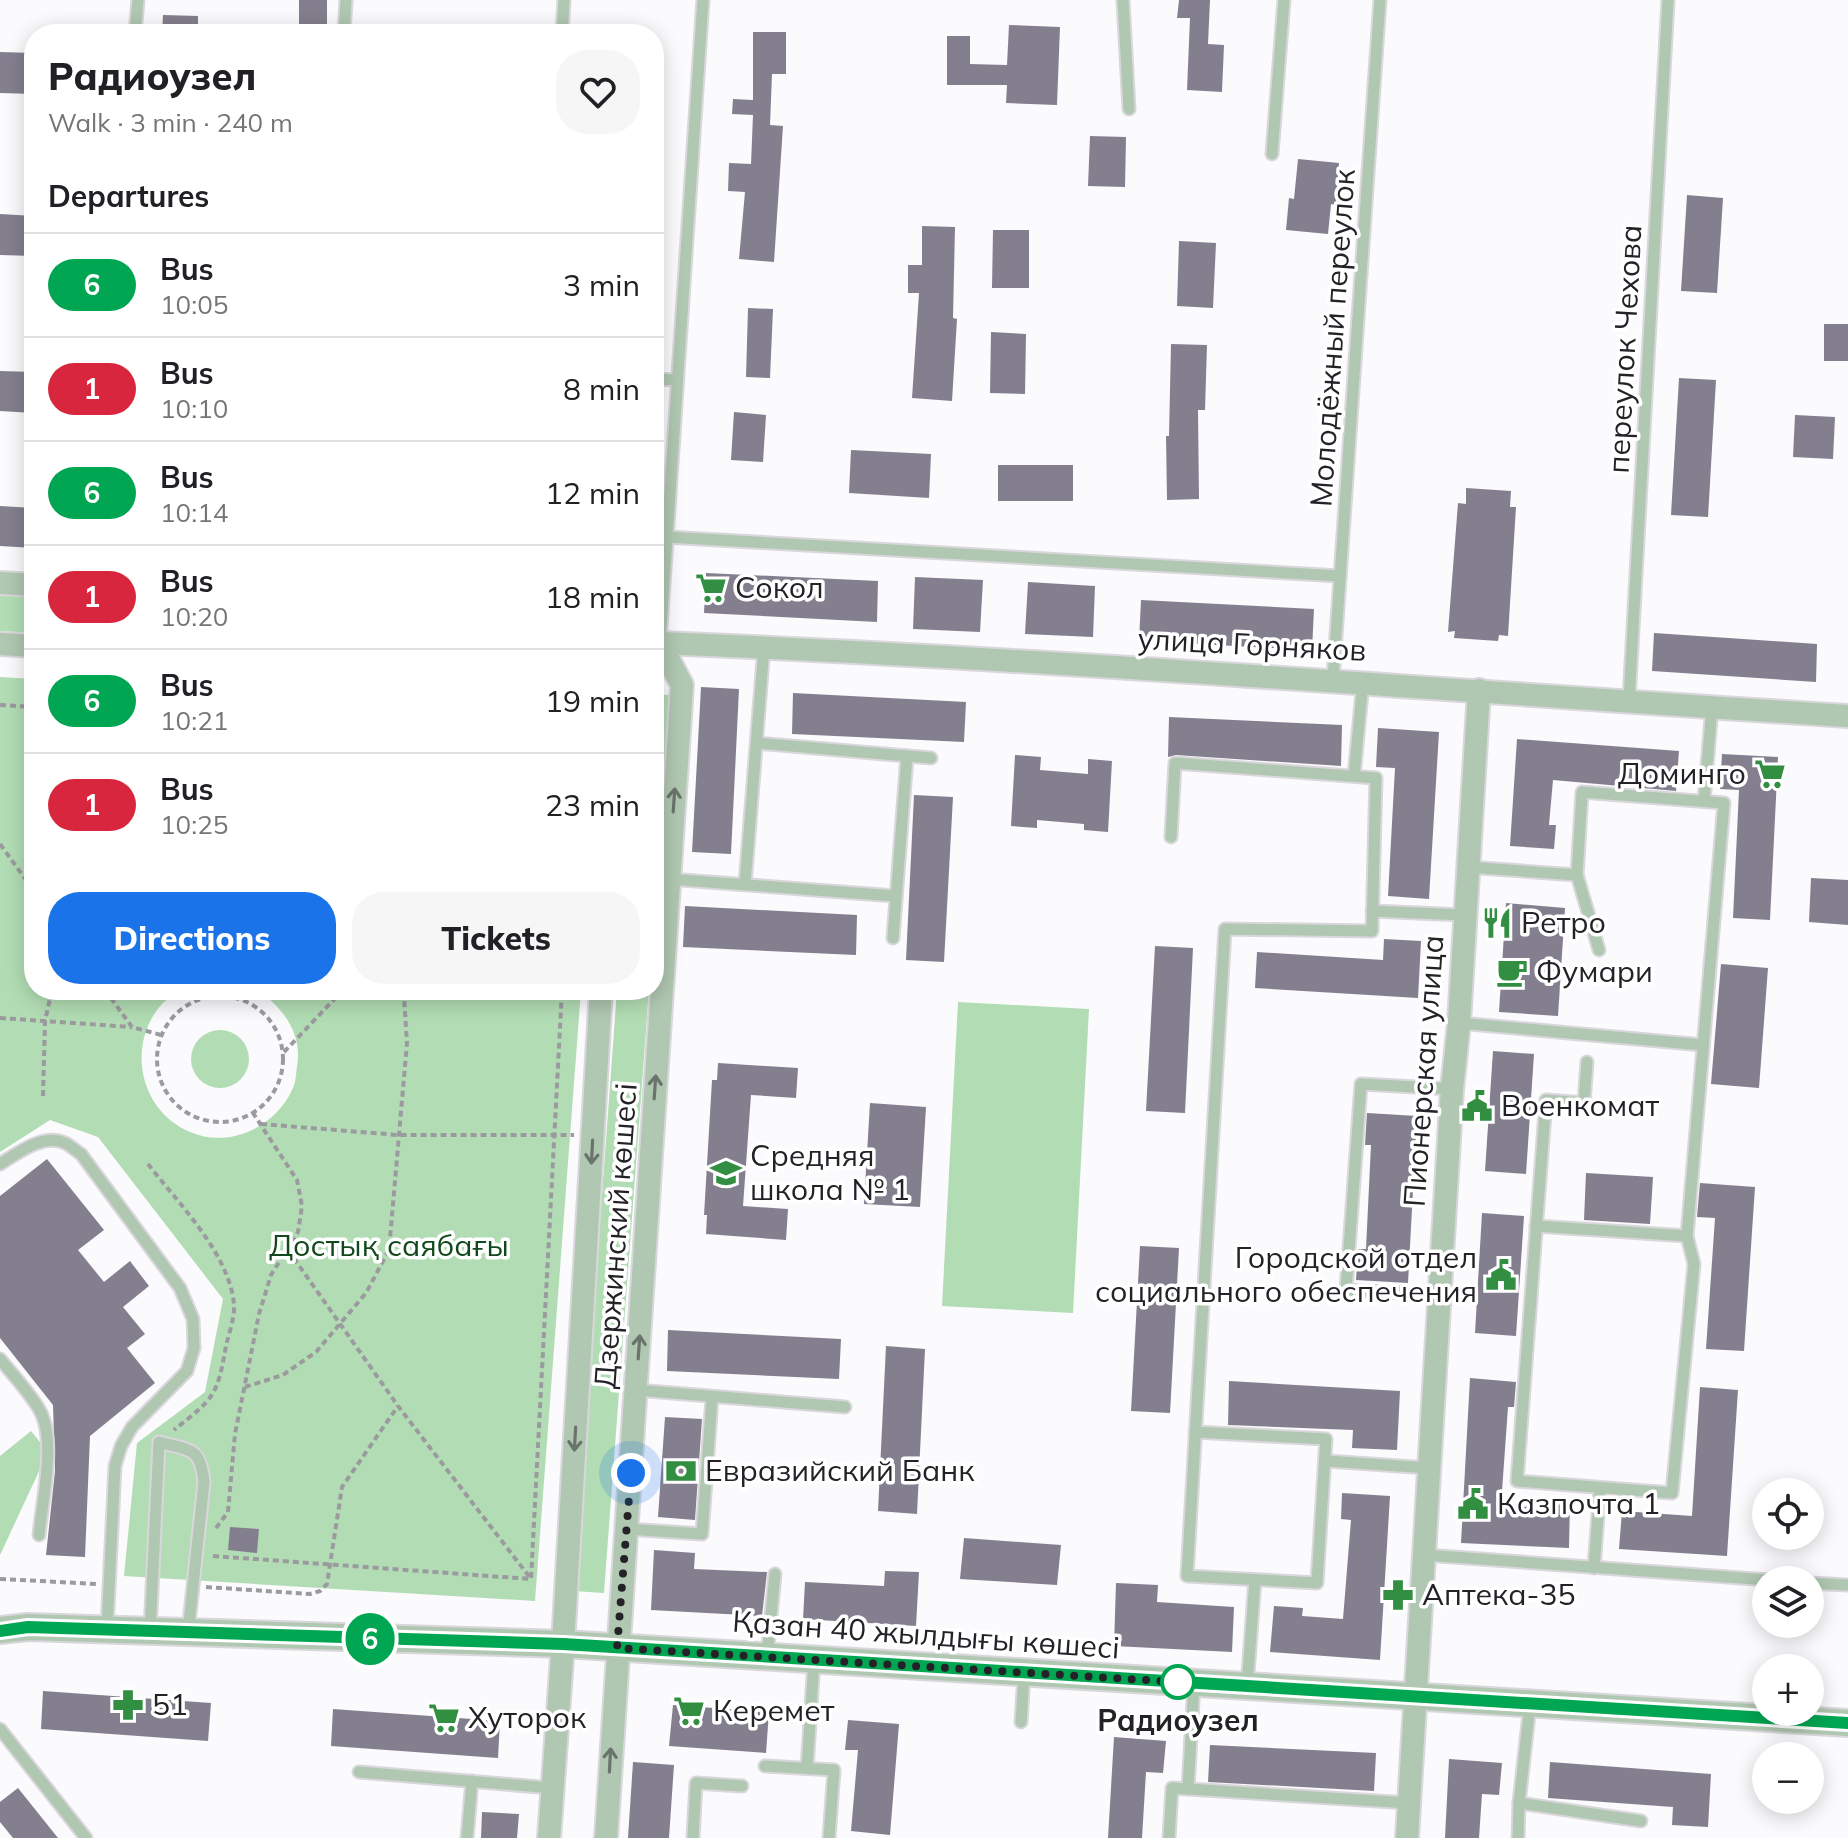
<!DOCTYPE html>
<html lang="en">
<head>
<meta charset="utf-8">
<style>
	body { margin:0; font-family:Mulish,sans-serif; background:#f6f6f6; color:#202124; height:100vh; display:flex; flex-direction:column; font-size:30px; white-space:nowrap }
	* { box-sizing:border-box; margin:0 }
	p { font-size:26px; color:#757577 }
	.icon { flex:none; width:44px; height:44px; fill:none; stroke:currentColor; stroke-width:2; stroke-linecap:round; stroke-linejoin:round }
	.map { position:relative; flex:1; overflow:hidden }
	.details { position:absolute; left:24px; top:24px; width:640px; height:976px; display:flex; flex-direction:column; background:#fff; border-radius:32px; box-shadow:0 4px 20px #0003 }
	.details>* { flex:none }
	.badge { padding:0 16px; border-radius:26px; font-size:28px; line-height:52px }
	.tools { position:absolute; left:1752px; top:1478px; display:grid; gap:16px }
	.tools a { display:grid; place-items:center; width:72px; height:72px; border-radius:50%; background:#fff; box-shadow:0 4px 20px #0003; font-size:40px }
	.you { position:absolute; width:40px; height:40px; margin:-20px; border:6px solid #fff; border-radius:50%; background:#1a73e8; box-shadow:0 0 0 12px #1a73e833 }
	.map>.badge { position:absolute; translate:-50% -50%; box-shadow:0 0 0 4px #fff }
	h2 { padding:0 24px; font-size:30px; line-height:72px }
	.round { display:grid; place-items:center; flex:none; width:84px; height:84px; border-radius:32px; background:#f6f6f6 }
	.headline { display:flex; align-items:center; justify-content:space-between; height:136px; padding:0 24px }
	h1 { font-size:38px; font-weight:800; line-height:60px }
	.action { display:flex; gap:16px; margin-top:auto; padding:16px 24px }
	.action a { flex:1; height:92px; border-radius:32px; background:#1a73e8; color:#fff; font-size:32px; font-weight:800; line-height:92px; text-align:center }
	.action a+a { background:#f6f6f6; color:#202124 }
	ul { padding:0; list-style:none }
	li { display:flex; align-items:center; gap:24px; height:104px; padding:0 24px; border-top:2px solid #e0e0e0 }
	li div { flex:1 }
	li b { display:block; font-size:30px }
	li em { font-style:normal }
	li .badge { min-width:88px; font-weight:700; text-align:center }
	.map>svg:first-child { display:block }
	.green { fill:#b2ddb4 }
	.building { fill:#847f8e }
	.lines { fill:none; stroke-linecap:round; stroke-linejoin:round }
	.service-casing { stroke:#d9d7db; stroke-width:15 }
	.minor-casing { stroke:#d9d7db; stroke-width:26 }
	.tertiary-casing { stroke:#d9d7db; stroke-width:30 }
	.path { stroke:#9b9a9e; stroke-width:4; stroke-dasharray:6 4; stroke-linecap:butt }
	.service { stroke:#b0c7b1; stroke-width:11 }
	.minor { stroke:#b0c7b1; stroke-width:22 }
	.tertiary { stroke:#b0c7b1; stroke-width:26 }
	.oneway { stroke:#6a746c }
	.line-casing { stroke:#fff; stroke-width:18 }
	.line { stroke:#00a651; stroke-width:12 }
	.walk { stroke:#242227; stroke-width:8; stroke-dasharray:0 14.4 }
	.stop-dot { fill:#fff; stroke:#00a651; stroke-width:4 }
	.labels { text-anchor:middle; stroke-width:7; stroke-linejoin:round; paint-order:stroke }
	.street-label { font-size:30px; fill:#242227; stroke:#fff }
	.poi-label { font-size:30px; fill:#242227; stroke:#fff; text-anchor:start }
	.park-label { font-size:30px; fill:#12491c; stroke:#fff }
	.stop-label { font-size:30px; font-weight:bold; fill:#242227; stroke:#fff }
</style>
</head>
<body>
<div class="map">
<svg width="1848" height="1838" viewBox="0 0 1848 1838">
	<rect width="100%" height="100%" fill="#fbfafd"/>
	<g class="green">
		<polygon points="0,594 34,596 34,633 0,631"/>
		<path d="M0 677 34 679V990H182C175 994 167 999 162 1004 126 1044 139 1111 190 1132 229 1149 275 1127 292 1090 296 1083 296 1073 297 1066 303 1034 282 1006 257 990H581L535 1601 124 1576 137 1443 205 1392 223 1299 98 1137 50 1120 0 1152Z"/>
		<polygon points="654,694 670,695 654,918"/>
		<polygon points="617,990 649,990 604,1593 573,1591"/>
		<polygon points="958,1002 1089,1009 1073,1313 942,1306"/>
		<circle cx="220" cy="1059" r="29"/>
		<polygon points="31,1431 48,1452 0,1555 0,1456"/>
	</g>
	<g class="building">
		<rect x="299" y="0" width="28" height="34"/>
		<polygon points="1179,0 1210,0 1208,44 1224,45 1222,92 1187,90 1190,18 1177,18"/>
		<polygon points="163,15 198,16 198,34 162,34"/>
		<polygon points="1009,25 1060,27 1057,105 1006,103 1007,85 947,85 947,36 970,36 970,64 1007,65"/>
		<polygon points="753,32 786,32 786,74 772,74 770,125 783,126 774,262 739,259 745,192 728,191 729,163 751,164 753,115 732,114 733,99 753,100"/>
		<polygon points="0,52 34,53 34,94 0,93"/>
		<polygon points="1090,136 1126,137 1125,187 1088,186"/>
		<polygon points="1298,159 1339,163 1336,205 1331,204 1328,234 1286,230 1289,198 1294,199"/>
		<polygon points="1687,195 1723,198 1717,293 1681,291"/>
		<polygon points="0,214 34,216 34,256 0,255"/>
		<polygon points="922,226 955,227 953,318 957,319 952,401 912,398 919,293 908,293 908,265 922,265"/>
		<polygon points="993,230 1029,230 1029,288 992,288"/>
		<polygon points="1179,241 1216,243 1213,308 1177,306"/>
		<polygon points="748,308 773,309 770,378 746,377"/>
		<rect x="1824" y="324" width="24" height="37"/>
		<polygon points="991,332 1026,334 1025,394 990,393"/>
		<polygon points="1171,344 1207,345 1205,410 1198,410 1199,499 1167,500 1166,436 1169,436"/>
		<polygon points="0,371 34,372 34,413 0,411"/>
		<polygon points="1679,378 1716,380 1708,517 1671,515"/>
		<polygon points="734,412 766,415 763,462 731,460"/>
		<polygon points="1795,415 1835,417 1833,459 1793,457"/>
		<polygon points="851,450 931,454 929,498 849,493"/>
		<rect x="998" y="465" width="75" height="36"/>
		<polygon points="1466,488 1511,491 1510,507 1516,507 1508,636 1499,635 1498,641 1454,638 1455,631 1448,632 1458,503 1466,504"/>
		<polygon points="0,506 34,508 34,548 0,546"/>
		<polygon points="706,573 878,581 877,622 704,613"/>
		<polygon points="915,577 983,580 980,632 913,629"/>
		<polygon points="1028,582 1095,586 1093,637 1025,634"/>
		<polygon points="1141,600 1314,609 1312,650 1139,641"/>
		<polygon points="1654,633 1817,644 1816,682 1652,671"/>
		<polygon points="701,687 739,689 731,854 692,852"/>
		<polygon points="793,693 966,702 964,742 792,734"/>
		<polygon points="1169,717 1342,725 1341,766 1176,755 1168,757"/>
		<polygon points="1378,728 1439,732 1429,899 1388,896 1395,768 1376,767"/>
		<polygon points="1517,739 1679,751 1676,791 1553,780 1549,825 1556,825 1554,849 1510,846"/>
		<polygon points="1722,754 1778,757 1770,920 1733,918 1739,790 1720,789"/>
		<polygon points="1015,755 1041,757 1040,770 1088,774 1088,759 1112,761 1108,832 1084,830 1084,824 1037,820 1037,828 1011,826"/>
		<polygon points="914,795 953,797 944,962 906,960"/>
		<polygon points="1811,878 1848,880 1848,925 1809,922"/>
		<polygon points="1506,903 1565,908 1558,1016 1499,1012"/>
		<polygon points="685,906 857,915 856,955 683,947"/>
		<polygon points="1384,939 1421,941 1418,998 1255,988 1257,952 1383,960"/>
		<polygon points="1155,946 1193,948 1185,1113 1146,1111"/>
		<polygon points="1721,964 1768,968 1759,1088 1711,1084"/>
		<polygon points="1493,1051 1534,1054 1526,1174 1485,1171"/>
		<polygon points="718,1063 798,1068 796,1098 751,1095 743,1206 788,1209 786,1240 706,1234 707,1215 704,1215 712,1080 717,1080"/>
		<polygon points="870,1103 926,1107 920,1207 864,1204"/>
		<polygon points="1367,1113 1417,1116 1408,1283 1356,1280 1358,1249 1366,1249 1371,1145 1365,1145"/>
		<polygon points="47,1159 104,1230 78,1250 104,1282 130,1261 149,1286 123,1307 145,1334 127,1348 155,1383 90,1436 85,1557 46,1555 55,1471 53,1405 0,1338 0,1196"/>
		<polygon points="1586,1173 1653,1177 1650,1224 1584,1220"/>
		<polygon points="1700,1183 1755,1187 1744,1351 1706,1349 1715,1218 1697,1217"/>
		<polygon points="1482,1213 1524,1216 1516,1336 1475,1333"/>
		<polygon points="1140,1246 1179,1248 1170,1413 1131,1411"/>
		<polygon points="668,1330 841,1339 839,1379 667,1371"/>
		<polygon points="886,1346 925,1349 917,1514 878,1511"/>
		<polygon points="1470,1378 1516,1382 1514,1407 1508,1407 1501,1505 1547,1508 1548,1501 1570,1502 1569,1548 1461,1543"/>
		<polygon points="1229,1381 1400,1391 1397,1450 1352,1448 1353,1430 1228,1425"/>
		<polygon points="1700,1387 1738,1390 1727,1556 1619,1549 1622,1511 1692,1516"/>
		<polygon points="665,1417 702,1419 695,1520 658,1517"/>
		<polygon points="1342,1493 1390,1496 1380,1660 1270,1652 1274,1606 1303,1608 1302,1616 1343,1619 1351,1520 1341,1519"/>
		<polygon points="230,1527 259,1529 257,1553 228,1550"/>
		<polygon points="964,1538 1061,1545 1057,1585 960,1579"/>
		<polygon points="654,1550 695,1553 694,1569 767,1572 762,1616 651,1610"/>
		<polygon points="885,1571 919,1572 916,1626 803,1619 805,1582 884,1586"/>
		<polygon points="1116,1583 1158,1585 1157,1602 1234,1607 1232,1652 1114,1646"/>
		<polygon points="43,1691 211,1703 208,1741 41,1729"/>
		<polygon points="673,1705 769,1712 766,1753 669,1746"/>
		<polygon points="333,1709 500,1721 498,1758 331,1746"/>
		<polygon points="848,1720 899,1724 890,1835 851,1831 858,1750 845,1750"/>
		<polygon points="1114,1737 1166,1741 1163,1773 1146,1772 1142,1838 1108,1838"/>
		<polygon points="1210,1745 1376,1753 1374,1791 1208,1782"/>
		<polygon points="1449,1759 1502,1763 1499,1795 1482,1794 1479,1838 1445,1838"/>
		<polygon points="633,1762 674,1765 669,1838 628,1838"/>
		<polygon points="1550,1762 1711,1774 1708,1827 1672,1825 1673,1807 1548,1798"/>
		<polygon points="18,1788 58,1838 13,1838 0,1822 0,1802"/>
		<polygon points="482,1812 519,1814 517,1838 481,1838"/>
	</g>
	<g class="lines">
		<defs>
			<g id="service">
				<polyline points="1123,0 1129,109"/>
				<polyline points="135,34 138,0"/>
				<polyline points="344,34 346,0"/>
				<polyline points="562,34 564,0"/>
				<polyline points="1272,154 1284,0"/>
				<polyline points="654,379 677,380"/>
				<polyline points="667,537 1340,576"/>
				<polyline points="660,643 703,0"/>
				<polyline points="1333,679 1380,0"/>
				<polyline points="1629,700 1668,0"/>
				<polyline points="757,743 931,758"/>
				<polyline points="1354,776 1363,682"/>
				<polyline points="1704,801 1712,707"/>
				<polyline points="1171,837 1175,763 1376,778 1372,931 1225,929 1187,1576 1317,1583 1326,1439 1195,1432"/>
				<polyline points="1467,867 1577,875 1582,792 1724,803 1687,1236 1694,1264 1672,1493 1517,1481 1546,1100 1584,1103 1587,1062"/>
				<polyline points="1577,875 1599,950"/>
				<polyline points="669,879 895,896"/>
				<polyline points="745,884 764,647"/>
				<polyline points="1372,911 1464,915"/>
				<polyline points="893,938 907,756"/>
				<polyline points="1459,1023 1703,1045"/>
				<path d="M0 1164C18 1153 43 1133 65 1143 70 1145 76 1151 81 1154L180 1288 193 1319 194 1348 187 1371 132 1427 121 1446 115 1466 107 1628"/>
				<polyline points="1536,1226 1687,1236"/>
				<polyline points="1441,1295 1346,1290 1361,1084 1452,1089"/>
				<path d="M0 1359C13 1375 29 1392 39 1409 57 1439 42 1501 39 1535"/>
				<polyline points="636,1390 845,1407"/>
				<polyline points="1326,1461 1429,1468"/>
				<polyline points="627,1529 702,1534 712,1398"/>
				<polyline points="1425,1555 1769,1580"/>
				<polyline points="1594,1568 1600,1488"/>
				<polyline points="1810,1583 1848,1585"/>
				<path d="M150 1632 159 1442C191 1451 200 1446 204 1482L188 1633"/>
				<polyline points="767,1657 775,1574"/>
				<polyline points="1247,1687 1255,1580"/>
				<polyline points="1021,1722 1024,1674"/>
				<polyline points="0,1729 86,1838"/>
				<polyline points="765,1766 834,1770 829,1838"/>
				<polyline points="807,1768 814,1660"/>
				<polyline points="359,1772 552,1788"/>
				<polyline points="1188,1789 1194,1683"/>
				<polyline points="1519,1803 1641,1821"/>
				<polyline points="467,1838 472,1781"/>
				<polyline points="693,1838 696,1783 742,1786"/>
				<polyline points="1169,1838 1172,1788 1409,1803"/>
				<polyline points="1518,1838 1519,1803 1530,1705"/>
			</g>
			<g id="minor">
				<polyline points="0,583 34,585"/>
				<polyline points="0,644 34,646"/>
				<path d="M654 649 660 643C1057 659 1452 691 1848 716"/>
				<polyline points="549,1838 563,1644 601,990"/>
				<polyline points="606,1838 682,685 660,643 654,639"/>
				<polyline points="1407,1838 1452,1089 1459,1023 1479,690"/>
			</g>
			<polyline id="tertiary" points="0,1630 28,1627 563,1644 1848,1723"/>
		</defs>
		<use href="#service" class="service-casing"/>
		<use href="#minor" class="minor-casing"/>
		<use href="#tertiary" class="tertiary-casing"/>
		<g class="path">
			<polyline points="0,705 34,707"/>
			<polyline points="0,844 34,891"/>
			<polyline points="105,990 132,1027 161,1035"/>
			<circle cx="220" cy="1059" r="63"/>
			<polyline points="0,1018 132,1027"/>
			<polyline points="284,1052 343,990"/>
			<polyline points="43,1096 45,1021 52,990"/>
			<polyline points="261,1124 398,1135 574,1135"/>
			<path d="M148 1164C178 1203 229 1253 234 1304 235 1317 229 1333 226 1346 217 1397 214 1398 174 1430"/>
			<polyline points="288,1250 398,1406 531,1579"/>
			<polyline points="245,1387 283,1375 316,1352 366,1293 389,1250 407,1043 404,997 400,990"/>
			<polyline points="216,1528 228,1512 235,1434 259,1314 271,1275 298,1232 302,1206 297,1180 253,1113"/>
			<polyline points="213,1556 531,1579 562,990"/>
			<polyline points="0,1579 97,1584"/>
			<polyline points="206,1587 310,1594 320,1591 327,1584 342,1487 398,1406"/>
		</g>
		<use href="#service" class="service"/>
		<use href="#minor" class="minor"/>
		<use href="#tertiary" class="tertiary"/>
	</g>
	<defs><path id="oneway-shaft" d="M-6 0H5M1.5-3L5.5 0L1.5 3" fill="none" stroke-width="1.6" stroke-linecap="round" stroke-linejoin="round" transform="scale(2)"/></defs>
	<g class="oneway">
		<use href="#oneway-shaft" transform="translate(674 800) rotate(-86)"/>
		<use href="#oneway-shaft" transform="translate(655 1087) rotate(-86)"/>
		<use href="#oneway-shaft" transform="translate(592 1152) rotate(93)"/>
		<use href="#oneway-shaft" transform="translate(639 1347) rotate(-86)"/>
		<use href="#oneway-shaft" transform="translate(575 1439) rotate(93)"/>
		<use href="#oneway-shaft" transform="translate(610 1760) rotate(-87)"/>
	</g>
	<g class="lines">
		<defs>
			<polyline id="line" points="0,1631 28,1627 563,1644 1848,1723"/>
		</defs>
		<use href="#line" class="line-casing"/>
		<use href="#line" class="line"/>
		<polyline class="walk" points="631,1473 617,1648 1178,1682"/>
	</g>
	<defs>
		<symbol id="supermarket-bare" viewBox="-9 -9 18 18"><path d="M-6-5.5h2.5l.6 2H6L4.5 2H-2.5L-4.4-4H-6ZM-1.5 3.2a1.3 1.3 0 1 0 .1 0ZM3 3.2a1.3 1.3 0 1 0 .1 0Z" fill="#328f41" stroke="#fff" stroke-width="2.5" paint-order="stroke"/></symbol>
		<symbol id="restaurant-bare" viewBox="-9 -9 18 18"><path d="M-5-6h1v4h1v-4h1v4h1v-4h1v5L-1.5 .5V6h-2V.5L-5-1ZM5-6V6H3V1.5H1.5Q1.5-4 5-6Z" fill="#328f41" stroke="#fff" stroke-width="2.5" paint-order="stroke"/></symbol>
		<symbol id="cafe-bare" viewBox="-9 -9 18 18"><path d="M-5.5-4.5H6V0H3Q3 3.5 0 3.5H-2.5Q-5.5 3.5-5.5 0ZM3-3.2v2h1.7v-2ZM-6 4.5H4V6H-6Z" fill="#328f41" stroke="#fff" stroke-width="2.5" paint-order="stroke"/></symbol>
		<symbol id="civic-bare" viewBox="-9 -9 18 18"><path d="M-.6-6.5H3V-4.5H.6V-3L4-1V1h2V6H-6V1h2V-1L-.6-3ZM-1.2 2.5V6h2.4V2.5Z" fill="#328f41" stroke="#fff" stroke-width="2.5" paint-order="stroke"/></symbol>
		<symbol id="school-bare" viewBox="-9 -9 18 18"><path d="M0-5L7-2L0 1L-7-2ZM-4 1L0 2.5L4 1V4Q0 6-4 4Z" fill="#328f41" stroke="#fff" stroke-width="2.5" paint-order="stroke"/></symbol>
		<symbol id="bank-bare" viewBox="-9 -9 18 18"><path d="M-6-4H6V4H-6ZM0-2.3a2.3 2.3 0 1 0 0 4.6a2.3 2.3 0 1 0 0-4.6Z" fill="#328f41" stroke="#fff" stroke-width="2.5" paint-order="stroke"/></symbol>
		<symbol id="pharmacy-bare" viewBox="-9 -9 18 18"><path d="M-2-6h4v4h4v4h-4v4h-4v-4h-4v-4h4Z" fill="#328f41" stroke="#fff" stroke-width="2.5" paint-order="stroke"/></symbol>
	</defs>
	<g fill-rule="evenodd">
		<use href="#supermarket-bare" x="689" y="566" width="44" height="44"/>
		<use href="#supermarket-bare" x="1748" y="752" width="44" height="44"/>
		<use href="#restaurant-bare" x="1475" y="901" width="44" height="44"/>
		<use href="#cafe-bare" x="1490" y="950" width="44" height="44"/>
		<use href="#civic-bare" x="1455" y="1084" width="44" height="44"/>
		<use href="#school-bare" x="704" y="1151" width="44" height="44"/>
		<use href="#civic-bare" x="1479" y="1253" width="44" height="44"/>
		<use href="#bank-bare" x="659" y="1449" width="44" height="44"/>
		<use href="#civic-bare" x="1451" y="1482" width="44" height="44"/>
		<use href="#pharmacy-bare" x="1376" y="1573" width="44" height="44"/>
		<use href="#pharmacy-bare" x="106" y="1683" width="44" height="44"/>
		<use href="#supermarket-bare" x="667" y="1689" width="44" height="44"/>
		<use href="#supermarket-bare" x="422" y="1696" width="44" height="44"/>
	</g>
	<circle class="stop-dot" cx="1178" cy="1682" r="16"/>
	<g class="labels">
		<g class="street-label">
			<text transform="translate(1333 338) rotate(-86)" y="10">Молодёжный переулок</text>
			<text transform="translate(1625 349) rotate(-87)" y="10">переулок Чехова</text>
			<text transform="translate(1252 645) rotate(3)" y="10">улица Горняков</text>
			<text transform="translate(1424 1071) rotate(-86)" y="10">Пионерская улица</text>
			<text transform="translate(616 1236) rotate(-86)" y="10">Дзержинский көшесі</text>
			<text transform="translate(926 1635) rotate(4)" y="10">Қазан 40 жылдығы көшесі</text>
		</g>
		<g class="poi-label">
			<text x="735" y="598">Сокол</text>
			<text x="1746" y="784" text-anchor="end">Доминго</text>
			<text x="1521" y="933">Ретро</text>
			<text x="1536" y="982">Фумари</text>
			<text x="1501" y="1116">Военкомат</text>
			<text x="750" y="1166">Средняя<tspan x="750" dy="34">школа № 1</tspan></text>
			<text x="1477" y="1268" text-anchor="end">Городской отдел<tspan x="1477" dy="34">социального обеспечения</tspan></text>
			<text x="705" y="1481">Евразийский Банк</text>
			<text x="1497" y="1514">Казпочта 1</text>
			<text x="1422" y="1605">Аптека-35</text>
			<text x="152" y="1715">51</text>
			<text x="713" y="1721">Керемет</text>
			<text x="468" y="1728">Хуторок</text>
		</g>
		<g class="park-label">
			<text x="389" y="1256">Достық саябағы</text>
		</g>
		<g class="stop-label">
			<text x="1178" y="1731">Радиоузел</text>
		</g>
	</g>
</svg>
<div class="tools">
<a><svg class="icon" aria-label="locate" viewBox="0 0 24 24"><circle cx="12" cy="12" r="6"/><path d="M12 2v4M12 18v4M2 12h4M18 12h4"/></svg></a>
<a><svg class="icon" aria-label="layers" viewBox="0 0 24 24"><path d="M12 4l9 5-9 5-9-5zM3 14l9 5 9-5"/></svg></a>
<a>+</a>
<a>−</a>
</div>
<div class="you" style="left:631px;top:1473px"></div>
<b class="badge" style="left:370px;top:1639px;background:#00a651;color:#fff">6</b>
<section class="details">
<div class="headline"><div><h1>Радиоузел</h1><p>Walk · 3 min · 240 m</p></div><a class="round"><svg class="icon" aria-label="heart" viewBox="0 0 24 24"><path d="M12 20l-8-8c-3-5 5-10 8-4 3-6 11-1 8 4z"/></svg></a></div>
<h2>Departures</h2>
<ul>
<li><span class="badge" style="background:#00a651;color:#fff">6</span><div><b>Bus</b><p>10:05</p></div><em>3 min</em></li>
<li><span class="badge" style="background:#d7263d;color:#fff">1</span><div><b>Bus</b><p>10:10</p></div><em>8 min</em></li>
<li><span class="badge" style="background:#00a651;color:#fff">6</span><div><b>Bus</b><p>10:14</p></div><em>12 min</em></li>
<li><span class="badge" style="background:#d7263d;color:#fff">1</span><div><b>Bus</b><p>10:20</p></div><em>18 min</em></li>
<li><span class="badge" style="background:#00a651;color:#fff">6</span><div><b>Bus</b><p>10:21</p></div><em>19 min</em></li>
<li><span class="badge" style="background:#d7263d;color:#fff">1</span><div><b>Bus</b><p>10:25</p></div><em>23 min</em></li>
</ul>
<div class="action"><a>Directions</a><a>Tickets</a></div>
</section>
</div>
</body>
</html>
